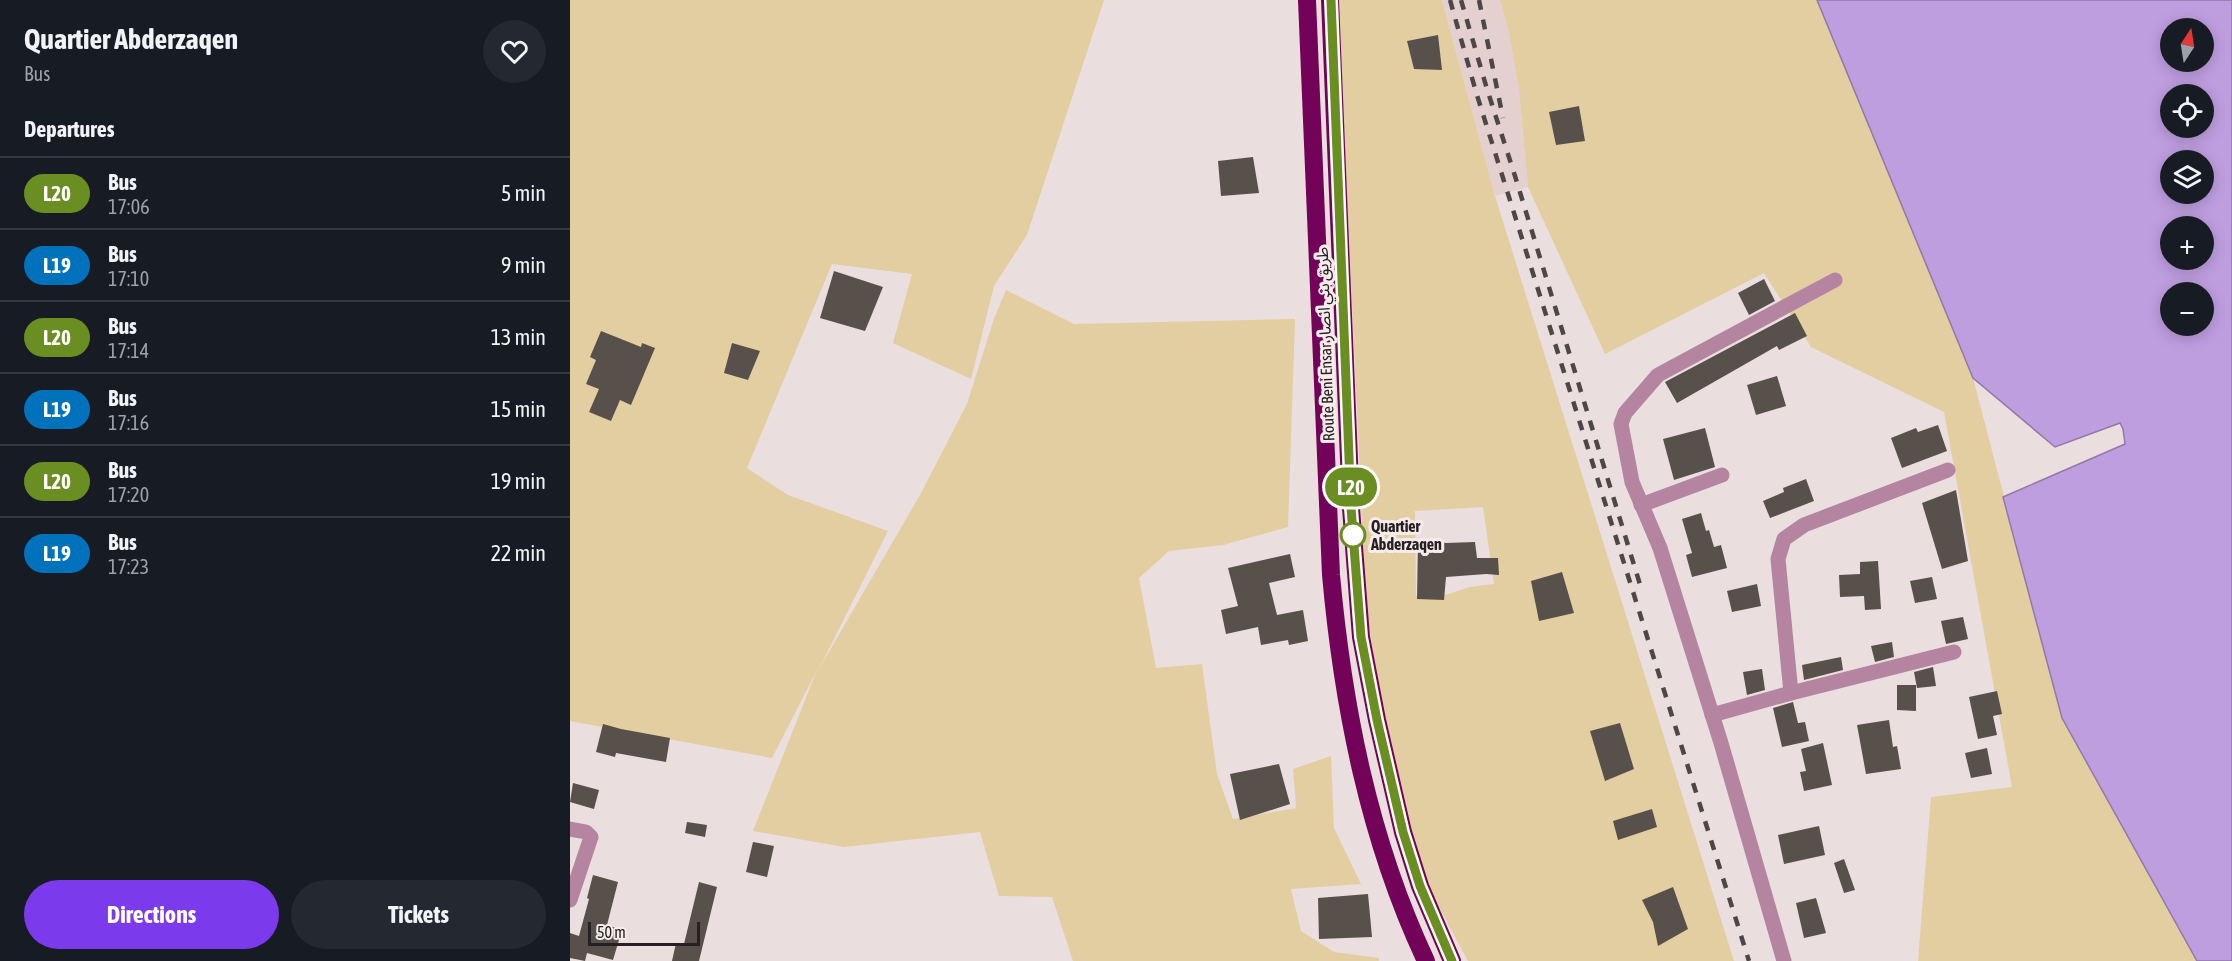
<!DOCTYPE html>
<html lang="en">
<head>
<meta charset="utf-8">
<style>
	body { margin:0; font-family:"Asap Condensed","Noto Sans Arabic",sans-serif; background:#242831; color:#f1f3f6; height:100vh; display:flex; flex-direction:column; font-size:22px; white-space:nowrap }
	* { box-sizing:border-box; margin:0 }
	p { font-size:20px; color:#9ea1a6 }
	.icon { flex:none; width:33px; height:33px; fill:none; stroke:currentColor; stroke-width:2; stroke-linecap:round; stroke-linejoin:round }
	.map { position:relative; flex:1; overflow:hidden }
	.side { display:flex; flex-direction:column; background:#171b24; width:570px }
	.side>* { flex:none }
	.badge { padding:0 12px; border-radius:20px; font-size:21px; line-height:39px }
	.needle { width:39px; rotate:12deg }
	.buttons { position:absolute; left:1590px; top:18px; display:grid; gap:12px }
	.buttons a { display:grid; place-items:center; width:54px; height:54px; border-radius:50%; background:#171b24; box-shadow:0 3px 15px #0003; font-size:30px }
	.scale { position:absolute; left:18px; bottom:15px; width:112px; box-sizing:border-box; padding-left:6px; border:3px solid #252021; border-top:0; font-size:16px; line-height:21px; white-space:nowrap; color:#252021; -webkit-text-stroke:4px #f7ebeb; paint-order:stroke }
	.map>.badge { position:absolute; translate:-50% -50%; box-shadow:0 0 0 3px #fff }
	h2 { padding:0 24px; font-size:22px; line-height:54px }
	.round { display:grid; place-items:center; flex:none; width:63px; height:63px; border-radius:32px; background:#242831 }
	.headline { display:flex; align-items:center; justify-content:space-between; height:102px; padding:0 24px }
	h1 { font-size:28px; font-weight:700; line-height:45px }
	.cta { display:flex; gap:12px; margin-top:auto; padding:12px 24px }
	.cta a { flex:1; height:69px; border-radius:36px; background:#7c3aed; color:#fff; font-size:24px; font-weight:700; line-height:69px; text-align:center }
	.cta a+a { background:#242831; color:#f1f3f6 }
	ul { padding:0; list-style:none }
	li { display:flex; align-items:center; gap:18px; height:72px; padding:0 24px; border-top:2px solid #363941 }
	li div { flex:1 }
	li b { display:block; font-size:22px }
	li em { font-style:normal }
	li .badge { min-width:66px; font-weight:700; text-align:center }
	main { display:flex; flex:1; min-height:0 }
	.map>svg:first-child { display:block }
	.built { fill:#e5d0d0 }
	.green { fill:#e3cea1; fill-rule:evenodd }
	.water { fill:#bf9ee0; stroke:#9178a7; stroke-width:1.5; fill-rule:evenodd }
	.building { fill:#58504b }
	.lines { fill:none; stroke-linecap:round; stroke-linejoin:round }
	.minor { stroke:#b484a1; stroke-width:15 }
	.highway { stroke:#730358; stroke-width:18 }
	.rail { stroke:#4e4748; stroke-width:4.5; stroke-dasharray:10 10; stroke-linecap:butt }
	.line-casing { stroke:#fff; stroke-width:14 }
	.line { stroke:#6b8e23; stroke-width:9 }
	.stop-dot { fill:#fff; stroke:#6b8e23; stroke-width:3 }
	.labels { text-anchor:middle; stroke-width:6; stroke-linejoin:round; paint-order:stroke }
	.street-label { font-size:16px; fill:#252021; stroke:#f7ebeb }
	.stop-label { font-size:16px; font-weight:bold; fill:#252021; stroke:#f7ebeb; text-anchor:start }
</style>
</head>
<body>
<main>
<section class="side">
<div class="headline"><div><h1>Quartier Abderzaqen</h1><p>Bus</p></div><a class="round"><svg class="icon" aria-label="heart" viewBox="0 0 24 24"><path d="M12 20l-8-8c-3-5 5-10 8-4 3-6 11-1 8 4z"/></svg></a></div>
<h2>Departures</h2>
<ul>
<li><span class="badge" style="background:#6b8e23;color:#fff">L20</span><div><b>Bus</b><p>17:06</p></div><em>5 min</em></li>
<li><span class="badge" style="background:#0072bc;color:#fff">L19</span><div><b>Bus</b><p>17:10</p></div><em>9 min</em></li>
<li><span class="badge" style="background:#6b8e23;color:#fff">L20</span><div><b>Bus</b><p>17:14</p></div><em>13 min</em></li>
<li><span class="badge" style="background:#0072bc;color:#fff">L19</span><div><b>Bus</b><p>17:16</p></div><em>15 min</em></li>
<li><span class="badge" style="background:#6b8e23;color:#fff">L20</span><div><b>Bus</b><p>17:20</p></div><em>19 min</em></li>
<li><span class="badge" style="background:#0072bc;color:#fff">L19</span><div><b>Bus</b><p>17:23</p></div><em>22 min</em></li>
</ul>
<div class="cta"><a>Directions</a><a>Tickets</a></div>
</section>
<div class="map">
<svg width="1662" height="961" viewBox="0 0 1662 961">
	<rect width="100%" height="100%" fill="#eadede"/>
	<polygon class="built" points="872,0 930,0 939,33 949,91 958,187 925,196"/>
	<g class="green">
		<polygon points="0,0 534,0 457,235 424,286 401,379 323,343 342,274 262,264 177,468 218,495 318,531 249,669 350,495 397,404 424,319 436,290 504,324 725,319 718,527 653,545 599,551 569,578 586,668 632,664 647,774 663,819 726,808 723,769 761,756 764,828 791,884 721,889 731,931 764,952 809,958 809,961 503,961 482,897 429,896 410,832 274,847 183,831 247,670 202,758 0,721"/>
		<path d="M768 0H872L925 196 1164 961H898L857 885 819 754 796 606ZM913 507 924 584 900 587 869 597 846 596 845 511Z"/>
		<polygon points="930,0 1247,0 1403,378 1492,718 1627,961 1348,961 1361,797 1442,787 1374,412 1241,347 1194,273 1035,354 958,187 949,91 939,33"/>
	</g>
	<path class="water" d="M1247 0H1662V961H1627L1492 718 1433 497 1555 444 1553 429 1550 423 1485 447 1403 378ZM1600 28H1634V62H1600ZM1600 94H1634V128H1600ZM1600 160H1634V194H1600ZM1600 226H1634V260H1600ZM1600 292H1634V326H1600Z"/>
	<g class="building">
		<polygon points="868,35 872,70 844,69 837,41"/>
		<polygon points="1009,106 1015,141 986,145 979,112"/>
		<polygon points="683,157 689,193 651,196 648,161"/>
		<polygon points="264,271 313,287 295,331 250,318"/>
		<polygon points="1194,279 1205,301 1179,315 1168,293"/>
		<polygon points="1225,313 1237,336 1209,350 1207,346 1107,403 1095,382"/>
		<polygon points="31,331 71,347 72,343 85,348 61,405 50,400 41,421 19,412 29,389 16,384 26,360 20,357"/>
		<polygon points="162,343 190,351 178,380 154,373"/>
		<polygon points="1207,376 1216,406 1186,415 1177,385"/>
		<polygon points="1368,425 1377,451 1332,468 1321,438 1346,428 1348,432"/>
		<polygon points="1135,428 1145,467 1104,480 1093,439"/>
		<polygon points="1236,479 1244,501 1200,518 1193,501 1214,492 1213,488"/>
		<polygon points="1386,490 1398,561 1372,569 1352,503"/>
		<polygon points="1131,513 1136,531 1139,530 1144,547 1151,545 1157,568 1122,577 1116,555 1122,553 1112,519"/>
		<polygon points="848,540 876,543 905,542 907,558 928,558 929,575 916,574 876,577 874,600 847,599"/>
		<polygon points="720,554 725,577 699,583 707,615 733,610 738,641 719,645 718,640 691,645 688,627 656,634 651,610 668,606 658,568"/>
		<polygon points="1308,561 1311,609 1295,610 1294,596 1270,597 1269,575 1290,574 1290,562"/>
		<polygon points="992,572 1004,613 969,621 961,581"/>
		<polygon points="1362,577 1367,599 1345,603 1340,581"/>
		<polygon points="1187,584 1191,606 1162,612 1157,591"/>
		<polygon points="1393,617 1398,639 1376,644 1371,621"/>
		<polygon points="1322,642 1324,657 1305,662 1301,646"/>
		<polygon points="1271,657 1273,670 1234,680 1232,665"/>
		<polygon points="1363,667 1366,686 1347,688 1344,672"/>
		<polygon points="1192,669 1195,690 1177,695 1173,672"/>
		<polygon points="1327,685 1346,685 1346,711 1327,710"/>
		<polygon points="1427,691 1432,714 1423,716 1427,735 1408,739 1399,697"/>
		<polygon points="1223,702 1228,723 1235,722 1239,741 1212,747 1203,708"/>
		<polygon points="1319,720 1323,747 1327,746 1331,769 1296,774 1287,725"/>
		<polygon points="1050,723 1064,769 1035,781 1020,731"/>
		<polygon points="33,724 51,729 100,738 96,762 46,753 45,757 26,752"/>
		<polygon points="1253,743 1262,785 1234,791 1230,772 1236,771 1231,749"/>
		<polygon points="1417,748 1422,774 1401,778 1395,753"/>
		<polygon points="709,764 720,804 670,820 660,774"/>
		<polygon points="3,783 29,790 24,809 0,802"/>
		<polygon points="1082,809 1087,827 1048,840 1043,821"/>
		<polygon points="117,822 137,825 135,837 115,833"/>
		<polygon points="1249,826 1255,855 1214,864 1208,835"/>
		<polygon points="183,842 204,846 197,877 176,872"/>
		<polygon points="1274,859 1285,890 1274,893 1264,863"/>
		<polygon points="23,875 48,882 37,925 52,930 43,960 17,953 15,961 0,958 0,933 9,936 19,899 17,898"/>
		<polygon points="129,882 147,887 129,961 102,961 106,943 114,944"/>
		<polygon points="1103,887 1118,929 1088,946 1083,922 1072,900"/>
		<polygon points="798,894 802,937 749,939 748,898"/>
		<polygon points="1246,898 1256,933 1234,938 1226,903"/>
	</g>
	<g class="lines">
		<g class="minor">
			<polyline points="1071,505 1152,475"/>
			<polyline points="1221,693 1208,559 1214,539 1234,525 1378,470"/>
			<polyline points="1142,715 1221,693 1384,652"/>
			<polyline points="0,829 16,832 21,837 0,900"/>
			<polyline points="1214,961 1151,743 1090,548 1062,482 1051,424 1055,413 1088,375 1265,280"/>
		</g>
		<g class="highway">
			<path d="M737 0 761 575C773 707 799 840 856 961"/>
			<polyline points="760,0 781,508 791,637 807,720 833,832 850,886 882,961"/>
		</g>
		<g class="rail">
			<polyline points="880,0 906,92 1179,961"/>
			<polyline points="891,0 917,89 945,176 1072,591"/>
			<polyline points="909,0 933,118"/>
		</g>
	</g>
	<g class="lines">
		<defs>
			<polyline id="line" points="761,0 781,508 791,637 807,720 833,832 850,886 882,961"/>
		</defs>
		<use href="#line" class="line-casing"/>
		<use href="#line" class="line"/>
	</g>
	<circle class="stop-dot" cx="783" cy="535" r="12"/>
	<g class="labels">
		<g class="street-label">
			<text transform="translate(755 344) rotate(-92)" y="6">Route Beni Ensar طريق بني انصار</text>
		</g>
		<g class="stop-label">
			<text x="801" y="532">Quartier<tspan x="801" dy="18">Abderzaqen</tspan></text>
		</g>
	</g>
</svg>
<div class="buttons">
<a><svg class="needle" viewBox="-14 -14 28 28"><path d="M0-13l5 13h-10z" fill="#e53935"/><path d="M0 13l5-13h-10z" fill="#9ea1a6"/></svg></a>
<a><svg class="icon" aria-label="locate" viewBox="0 0 24 24"><circle cx="12" cy="12" r="6"/><path d="M12 2v4M12 18v4M2 12h4M18 12h4"/></svg></a>
<a><svg class="icon" aria-label="layers" viewBox="0 0 24 24"><path d="M12 4l9 5-9 5-9-5zM3 14l9 5 9-5"/></svg></a>
<a>+</a>
<a>−</a>
</div>
<div class="scale">50 m</div>
<b class="badge" style="left:781px;top:487px;background:#6b8e23;color:#fff">L20</b>
</div>
</main>
</body>
</html>
